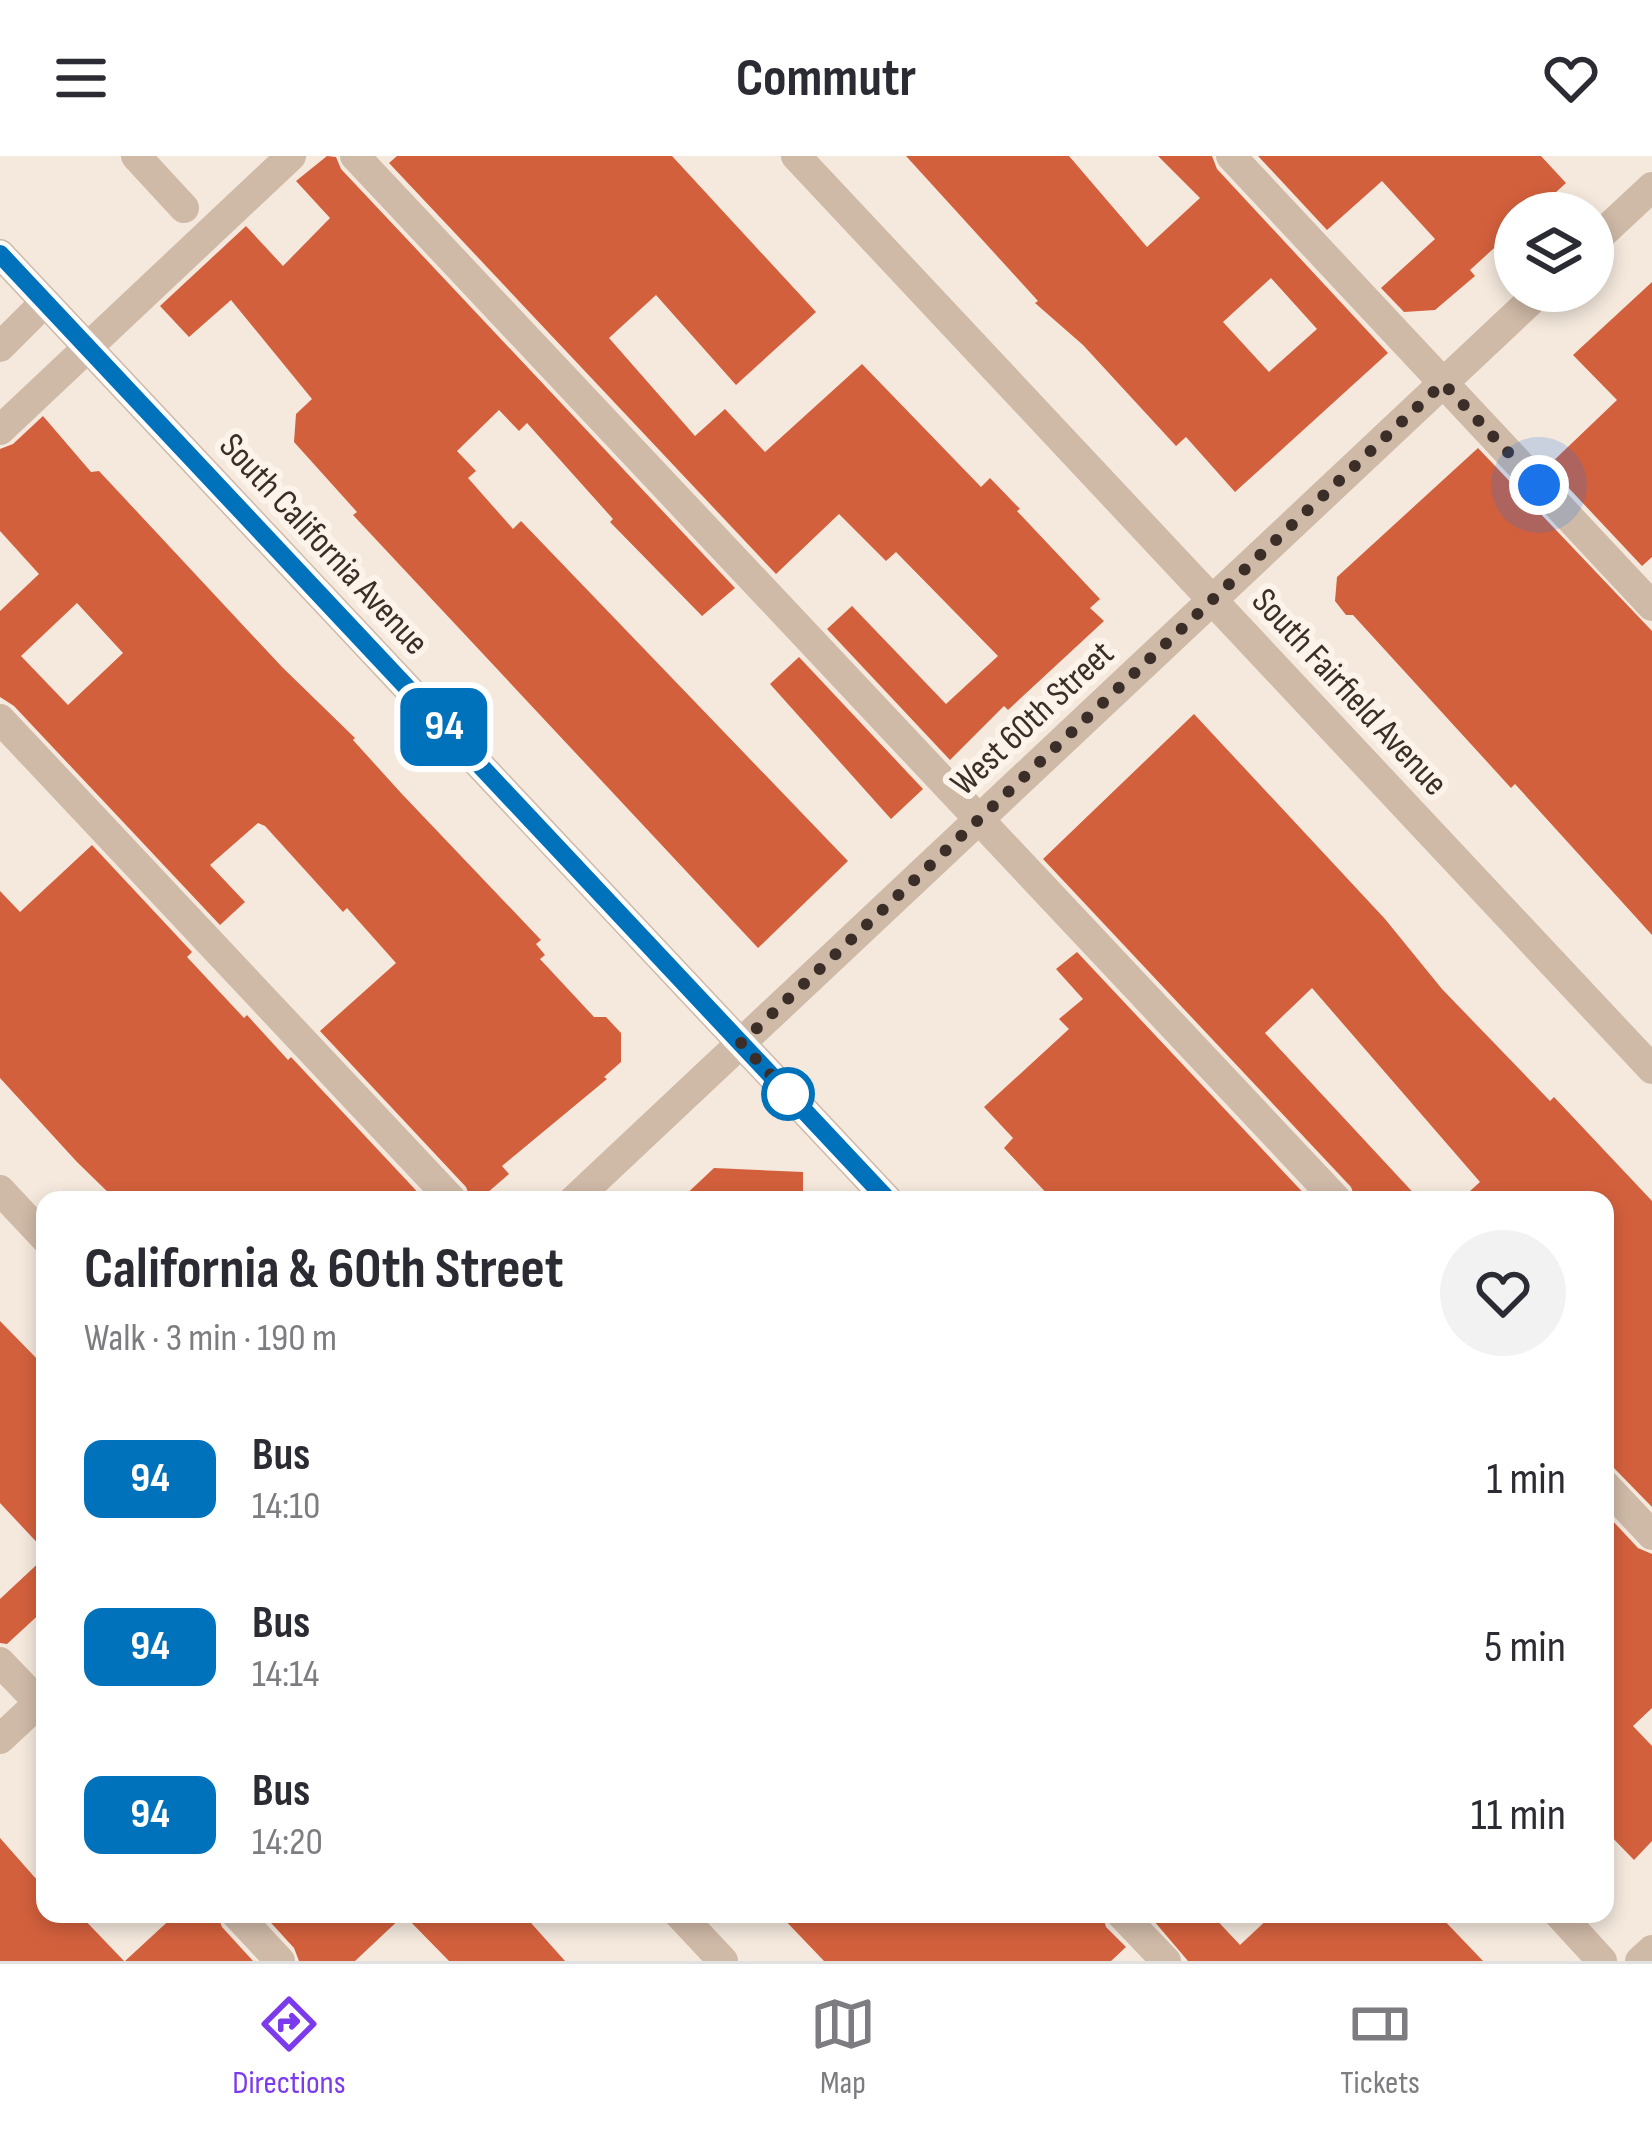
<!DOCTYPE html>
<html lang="en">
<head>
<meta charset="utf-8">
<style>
	body { margin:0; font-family:"Sofia Sans Condensed",sans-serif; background:#f2f2f3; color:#2b2b33; height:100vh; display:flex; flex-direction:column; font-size:45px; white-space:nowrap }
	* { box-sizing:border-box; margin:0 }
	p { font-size:39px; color:#7c7c81 }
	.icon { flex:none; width:66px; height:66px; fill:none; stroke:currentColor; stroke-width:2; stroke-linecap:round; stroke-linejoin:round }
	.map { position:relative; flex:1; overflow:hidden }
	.sheet { position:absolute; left:36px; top:1035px; width:1578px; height:732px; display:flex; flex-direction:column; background:#fff; border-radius:24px; box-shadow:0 6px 18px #0003 }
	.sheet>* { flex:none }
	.badge { padding:0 24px; border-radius:18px; font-size:42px; line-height:78px }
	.buttons { position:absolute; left:1494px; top:36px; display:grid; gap:24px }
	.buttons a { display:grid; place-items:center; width:120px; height:120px; border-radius:50%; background:#fff; box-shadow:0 6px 18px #0003; font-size:60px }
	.you { position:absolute; width:60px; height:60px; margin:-30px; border:9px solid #fff; border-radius:50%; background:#1a73e8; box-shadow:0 0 0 18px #1a73e833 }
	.map>.badge { position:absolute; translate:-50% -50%; box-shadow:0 0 0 6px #fff }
	.round { display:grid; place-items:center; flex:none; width:126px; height:126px; border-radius:63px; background:#f2f2f3 }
	.head { display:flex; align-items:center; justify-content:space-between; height:204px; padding:0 48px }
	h1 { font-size:57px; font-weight:700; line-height:90px }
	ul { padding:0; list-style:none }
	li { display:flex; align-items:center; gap:36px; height:168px; padding:0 48px }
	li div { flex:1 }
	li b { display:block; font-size:45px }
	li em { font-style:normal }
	li .badge { min-width:132px; font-weight:700; text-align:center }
	header { display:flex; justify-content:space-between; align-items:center; height:156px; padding:0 48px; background:#fff; font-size:54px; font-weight:700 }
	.menu { display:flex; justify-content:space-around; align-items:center; height:168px; border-top:3px solid #e1e1e2; background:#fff; font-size:33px; color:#7c7c81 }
	.menu a { display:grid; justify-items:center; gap:6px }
	.menu .on { color:#7c3aed }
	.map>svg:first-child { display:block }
	.building { fill:#d3603d; fill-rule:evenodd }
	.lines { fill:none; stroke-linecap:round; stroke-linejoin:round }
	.minor { stroke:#cfb9a7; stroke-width:30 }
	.line-casing { stroke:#fff; stroke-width:27 }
	.line { stroke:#0072bc; stroke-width:18 }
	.walk { stroke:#3b2e28; stroke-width:12; stroke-dasharray:0 21.6 }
	.stop-dot { fill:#fff; stroke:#0072bc; stroke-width:6 }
	.labels { text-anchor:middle; stroke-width:12; stroke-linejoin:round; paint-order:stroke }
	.street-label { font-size:36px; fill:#3b2e28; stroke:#fcf3ea }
</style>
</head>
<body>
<header><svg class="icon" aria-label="menu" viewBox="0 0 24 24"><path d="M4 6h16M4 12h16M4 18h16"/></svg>Commutr<svg class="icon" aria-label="heart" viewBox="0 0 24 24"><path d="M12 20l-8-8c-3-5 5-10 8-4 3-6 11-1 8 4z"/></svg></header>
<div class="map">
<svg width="1652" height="1805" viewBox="0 0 1652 1805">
	<rect width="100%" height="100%" fill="#f5e9dd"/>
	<g class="building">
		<polygon points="327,0 336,1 341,13 735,432 702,460 610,366 613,363 527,267 519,275 499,254 457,295 476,315 468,322 513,373 521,365 848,705 758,792 353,359 357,356 294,286 296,258 312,243 231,144 189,181 160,150 246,70 283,110 330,62 296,25"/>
		<polygon points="397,0 672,0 816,156 736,229 656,139 609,182 695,280 725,253 765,296 862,208 981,331 990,322 1020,353 1017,355 1100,443 1090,452 1104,465 1008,554 1004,550 950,604 827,473 852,450 946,548 998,500 896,396 886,405 839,358 776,418 389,7"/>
		<path d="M906 0H1069L1147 91 1200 42 1158 0H1212L1217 13 1388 197 1235 336 1186 281 1176 290 1083 189 1035 147 1038 145ZM1271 122 1317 173 1269 216 1223 166Z"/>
		<polygon points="1258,0 1541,0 1566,27 1533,57 1515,57 1515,73 1470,114 1475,120 1435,154 1404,156 1381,132 1435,83 1382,25 1327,74"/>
		<polygon points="1652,126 1652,401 1642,410 1548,310 1617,244 1573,199"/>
		<path d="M43 260 91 316 99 315 282 511 355 582 353 584 401 637 541 784 536 788 545 799 540 803 594 861H606L621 877V906L604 921 607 923 502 1010 509 1018 479 1044H471L466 1031 320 875 396 807 347 752 343 756 265 670 258 667 210 709 245 746 220 769 14 550 0 541V455L39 418 0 375V293L13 288ZM77 447 123 497 68 549 21 500Z"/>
		<polygon points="1478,292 1652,475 1652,779 1515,628 1511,632 1353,459 1346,459 1335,445 1337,421"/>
		<polygon points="799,501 923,633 891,663 770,528"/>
		<polygon points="1194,558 1385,763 1442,833 1550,945 1554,941 1652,1045 1652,1351 1613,1311 1605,1295 1605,1044 1460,1044 1480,1026 1312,832 1265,877 1420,1044 1356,1044 1351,1031 1043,703"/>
		<polygon points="92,689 192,796 187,801 244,862 247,859 288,904 291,901 425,1044 116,1044 77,1006 0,922 0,735 20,756"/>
		<polygon points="1077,796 1310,1044 1053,1044 1004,992 1013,982 984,951 1069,873 1059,863 1083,843 1056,813"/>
		<polygon points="714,1012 803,1016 803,1044 680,1044"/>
		<polygon points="0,1165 45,1211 45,1395 0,1347"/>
		<polygon points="1610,1362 1638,1392 1652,1398 1652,1552 1633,1570 1652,1590 1652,1685 1634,1704 1605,1674 1605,1366"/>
		<polygon points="45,1401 45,1453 7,1488 0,1487 0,1443"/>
		<polygon points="0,1682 45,1733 45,1758 79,1758 124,1805 0,1805"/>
		<polygon points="176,1758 217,1758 222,1771 253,1805 125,1805"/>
		<polygon points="263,1758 523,1758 565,1805 449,1805 404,1759 355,1805 299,1805 294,1792"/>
		<polygon points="779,1758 1102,1758 1106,1771 1126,1791 1111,1805 824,1805"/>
		<polygon points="1148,1758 1211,1758 1240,1789 1273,1758 1438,1758 1483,1805 1188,1805"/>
	</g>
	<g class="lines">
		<g class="minor">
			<polyline points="136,0 184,52"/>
			<polyline points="355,0 1337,1044"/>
			<polyline points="796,0 1652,913"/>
			<polyline points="1231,0 1652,450"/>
			<polyline points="1593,86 1652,31"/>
			<polyline points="0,98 888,1044"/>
			<polyline points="0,191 45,146"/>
			<polyline points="0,274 291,0"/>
			<polyline points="0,563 452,1044"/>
			<polyline points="0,1034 45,1082"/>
			<polyline points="574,1044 1541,135"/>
			<polyline points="1605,1329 1652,1379"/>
			<polyline points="0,1506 45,1553"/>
			<polyline points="0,1583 45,1541"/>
			<polyline points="236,1758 280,1805"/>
			<polyline points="679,1758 723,1805"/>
			<polyline points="1121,1758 1166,1805"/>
			<polyline points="1559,1758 1602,1805"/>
			<polyline points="1640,1805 1652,1794"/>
		</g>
	</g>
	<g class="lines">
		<defs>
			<polyline id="line" points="0,98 888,1044"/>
		</defs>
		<use href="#line" class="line-casing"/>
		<use href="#line" class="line"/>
		<polyline class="walk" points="788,938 794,944 741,887 1443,227 1539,329"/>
	</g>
	<circle class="stop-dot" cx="788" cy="938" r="24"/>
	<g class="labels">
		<g class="street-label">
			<text transform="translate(325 387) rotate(47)" y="13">South California Avenue</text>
			<text transform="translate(1351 535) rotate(47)" y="13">South Fairfield Avenue</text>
			<text transform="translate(1031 561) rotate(-43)" y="13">West 60th Street</text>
		</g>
	</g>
</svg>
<div class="buttons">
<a><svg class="icon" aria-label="layers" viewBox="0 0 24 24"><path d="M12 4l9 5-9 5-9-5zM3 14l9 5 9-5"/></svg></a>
</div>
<div class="you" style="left:1539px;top:329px"></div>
<b class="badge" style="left:444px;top:571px;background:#0072bc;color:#fff">94</b>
<section class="sheet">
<div class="head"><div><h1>California &amp; 60th Street</h1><p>Walk · 3 min · 190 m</p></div><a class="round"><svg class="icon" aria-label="heart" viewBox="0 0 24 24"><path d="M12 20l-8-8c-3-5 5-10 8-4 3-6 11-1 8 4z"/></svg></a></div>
<ul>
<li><span class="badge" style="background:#0072bc;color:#fff">94</span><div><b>Bus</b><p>14:10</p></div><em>1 min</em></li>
<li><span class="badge" style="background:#0072bc;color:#fff">94</span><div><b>Bus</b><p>14:14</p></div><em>5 min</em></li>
<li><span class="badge" style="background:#0072bc;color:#fff">94</span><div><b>Bus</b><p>14:20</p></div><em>11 min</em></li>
</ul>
</section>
</div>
<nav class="menu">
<a class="on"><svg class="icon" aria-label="directions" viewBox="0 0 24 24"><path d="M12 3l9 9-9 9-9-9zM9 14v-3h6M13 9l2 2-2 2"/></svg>Directions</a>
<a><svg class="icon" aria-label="map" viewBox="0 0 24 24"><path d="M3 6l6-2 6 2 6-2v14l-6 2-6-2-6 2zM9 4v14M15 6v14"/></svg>Map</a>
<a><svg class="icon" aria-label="tickets" viewBox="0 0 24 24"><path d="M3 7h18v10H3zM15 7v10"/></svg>Tickets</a>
</nav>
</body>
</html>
